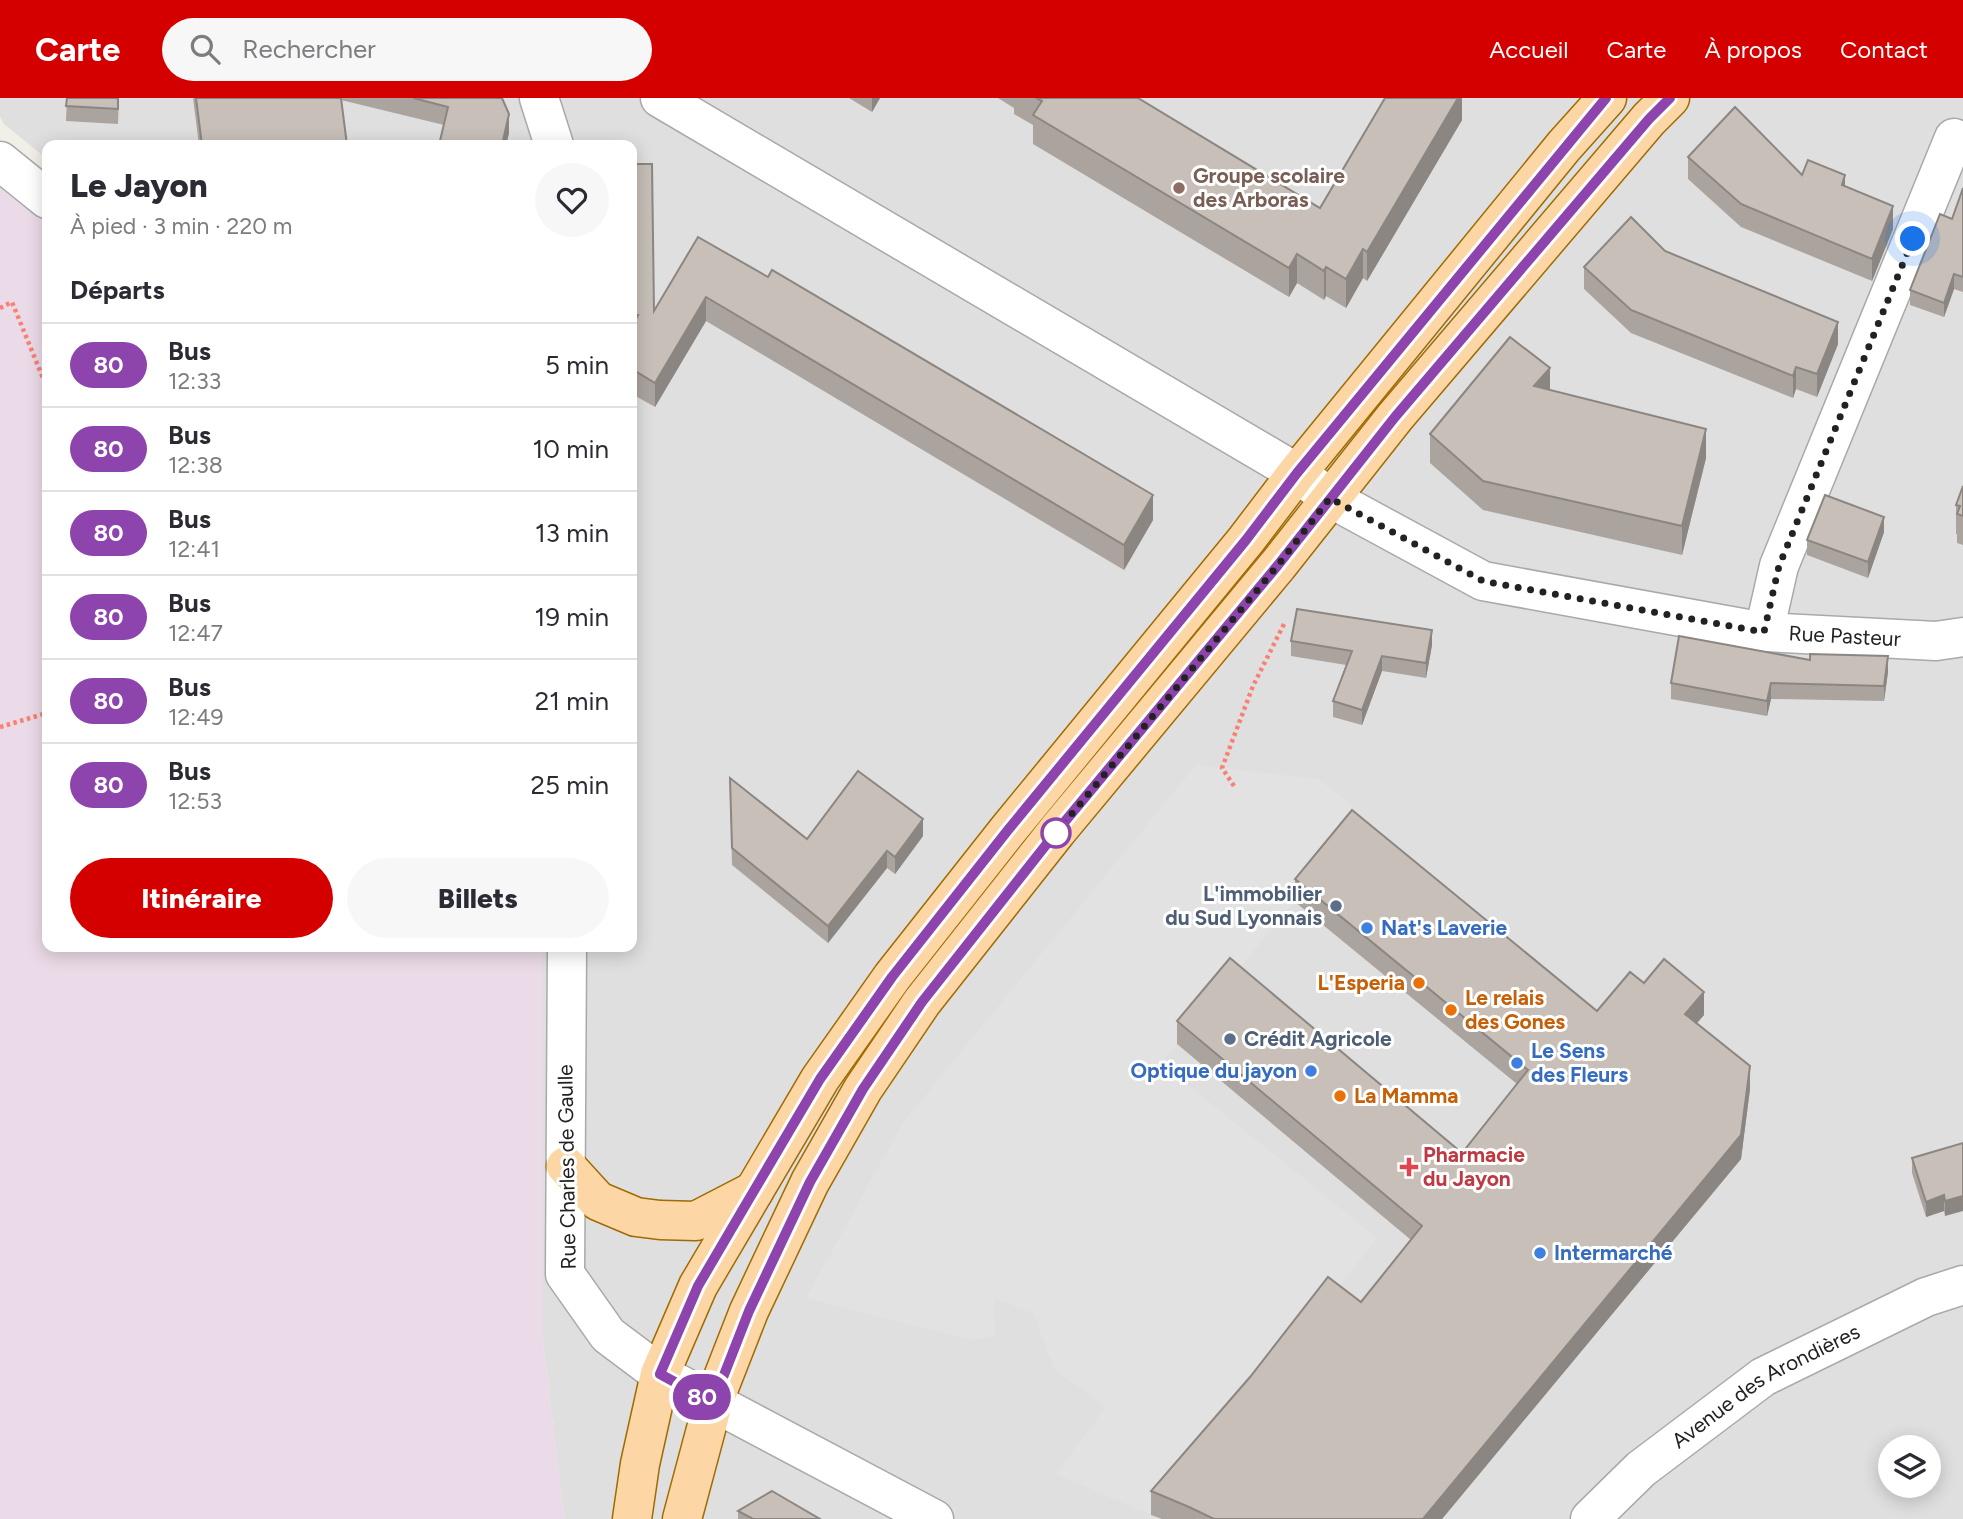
<!DOCTYPE html>
<html lang="fr">
<head>
<meta charset="utf-8">
<style>
	body { margin:0; font-family:Figtree,sans-serif; background:#f7f7f7; color:#2b2b33; height:100vh; display:flex; flex-direction:column; font-size:26px; white-space:nowrap }
	* { box-sizing:border-box; margin:0 }
	p { font-size:23px; color:#7c7c81 }
	.icon { flex:none; width:38px; height:38px; fill:none; stroke:currentColor; stroke-width:2; stroke-linecap:round; stroke-linejoin:round }
	.map { position:relative; flex:1; overflow:hidden }
	.sheet { position:absolute; left:42px; top:42px; width:595px; height:812px; display:flex; flex-direction:column; background:#fff; border-radius:14px; box-shadow:0 4px 18px #0003 }
	.sheet>* { flex:none }
	.badge { padding:0 14px; border-radius:23px; font-size:24px; line-height:46px }
	.controls { position:absolute; left:1878px; top:1337px; display:grid; gap:14px }
	.controls a { display:grid; place-items:center; width:63px; height:63px; border-radius:50%; background:#fff; box-shadow:0 4px 18px #0003; font-size:35px }
	.you { position:absolute; width:35px; height:35px; margin:-18px; border:5px solid #fff; border-radius:50%; background:#1a73e8; box-shadow:0 0 0 10px #1a73e833 }
	.map>.badge { position:absolute; translate:-50% -50%; box-shadow:0 0 0 4px #fff }
	h2 { padding:0 28px; font-size:26px; line-height:63px }
	.round { display:grid; place-items:center; flex:none; width:74px; height:74px; border-radius:37px; background:#f7f7f7 }
	.summary { display:flex; align-items:center; justify-content:space-between; height:119px; padding:0 28px }
	h1 { font-size:33px; font-weight:800; line-height:52px }
	.button { display:flex; gap:14px; margin-top:auto; padding:14px 28px }
	.button a { flex:1; height:80px; border-radius:42px; background:#d40000; color:#fff; font-size:28px; font-weight:800; line-height:80px; text-align:center }
	.button a+a { background:#f7f7f7; color:#2b2b33 }
	ul { padding:0; list-style:none }
	li { display:flex; align-items:center; gap:21px; height:84px; padding:0 28px; border-top:2px solid #e1e1e2 }
	li div { flex:1 }
	li b { display:block; font-size:26px }
	li em { font-style:normal }
	li .badge { min-width:77px; font-weight:700; text-align:center }
	header { display:flex; align-items:center; gap:42px; box-sizing:border-box; height:98px; padding:0 35px; background:#d40000; color:#fff }
	header strong { font-size:33px }
	nav { display:flex; gap:38px; margin-inline-start:auto; font-size:24px }
	.search { width:490px; height:63px; background:#f7f7f7; display:flex; align-items:center; gap:18px; box-sizing:border-box; padding:0 24px; border-radius:38px; color:#7c7c81; font-size:26px }
	.map>svg:first-child { display:block }
	.residential { fill:#e0dfdf; fill-rule:evenodd }
	.industrial { fill:#ebdbe8 }
	.parking { fill:#e2e2e2 }
	.lines { fill:none; stroke-linecap:round; stroke-linejoin:round }
	.minor-casing { stroke:#a9a9a9; stroke-width:41 }
	.major-casing { stroke:#a06b00; stroke-width:41 }
	.path { stroke:#fa8072; stroke-width:4.5; stroke-dasharray:3.5 3.5; stroke-linecap:butt }
	.minor { stroke:#fff; stroke-width:38 }
	.major { stroke:#fcd6a4; stroke-width:38 }
	.wall { fill:#aba49e }
	.shaded-wall { fill:#8b8681 }
	.building { fill:#c7bfb8; stroke:#8b8681; stroke-width:2 }
	.line-casing { stroke:#fff; stroke-width:16 }
	.line { stroke:#8e44ad; stroke-width:10 }
	.walk { stroke:#222; stroke-width:7; stroke-dasharray:0 12.6 }
	.education-dot { fill:#8d6e63; stroke:#fff; stroke-width:2.5 }
	.stop-dot { fill:#fff; stroke:#8e44ad; stroke-width:3.5 }
	.service-dot { fill:#5c6f8a; stroke:#fff; stroke-width:2.5 }
	.shop-dot { fill:#3f7fe0; stroke:#fff; stroke-width:2.5 }
	.food-dot { fill:#e8710a; stroke:#fff; stroke-width:2.5 }
	.health-dot { fill:#e0444e; stroke:#fff; stroke-width:2.5 }
	.labels { text-anchor:middle; stroke-width:6; stroke-linejoin:round; paint-order:stroke }
	.education-label { font-size:21px; font-weight:bold; fill:#785e54; stroke:#fff; text-anchor:start }
	.street-label { font-size:21px; fill:#222; stroke:#fff }
	.service-label { font-size:21px; font-weight:bold; fill:#4e5e75; stroke:#fff; text-anchor:end }
	.shop-label { font-size:21px; font-weight:bold; fill:#366cbe; stroke:#fff; text-anchor:start }
	.food-label { font-size:21px; font-weight:bold; fill:#c56008; stroke:#fff; text-anchor:start }
	.health-label { font-size:21px; font-weight:bold; fill:#be3a42; stroke:#fff; text-anchor:start }
</style>
</head>
<body>
<header>
<strong>Carte</strong>
<div class="search"><svg class="icon" aria-label="search" viewBox="0 0 24 24"><circle cx="10" cy="10" r="6"/><path d="M15 15l6 6"/></svg>Rechercher</div>
<nav><a>Accueil</a><a>Carte</a><a>À propos</a><a>Contact</a></nav>
</header>
<div class="map">
<svg width="1963" height="1421" viewBox="0 0 1963 1421">
	<rect width="100%" height="100%" fill="#f2efe9"/>
	<path class="residential" d="M0 0H1963V1421H564L543 1244V849H632V47H47V61L4 26 0 19ZM1890 1349H1928V1388H1890Z"/>
	<polygon class="industrial" points="0,65 47,98 47,849 543,849 543,1244 564,1421 0,1421"/>
	<polygon class="parking" points="1196,667 1318,681 1353,708 1351,735 1161,965 1377,1140 1250,1302 1151,1417 1056,1376 1106,1309 1055,1272 1033,1215 994,1200 995,1238 970,1242 806,1200 902,1026"/>
	<g class="lines">
		<defs>
			<g id="minor">
				<polyline points="539,0 554,47"/>
				<path id="s1" d="M660 0 1297 375 1330 400 1483 483 1764 534 1936 543 1963 539"/>
				<polyline points="0,63 47,101"/>
				<polyline points="1764,534 1779,468 1954,40"/>
				<polyline points="567,849 565,1176 608,1237 660,1276 934,1421"/>
				<path id="s2" d="M1590 1421 1641 1371 1763 1279 1926 1199 1963 1187"/>
			</g>
			<g id="major">
				<polyline points="566,1068 598,1103 636,1119 660,1122 696,1123 754,1093"/>
				<polyline points="632,1421 640,1366 660,1276 698,1188 820,981 892,879 1008,732 1246,442 1297,375 1564,48 1607,0"/>
				<polyline points="682,1421 713,1305 749,1213 810,1084 863,991 922,904 1057,733 1278,467 1395,319 1649,21 1670,0"/>
			</g>
		</defs>
		<use href="#minor" class="minor-casing"/>
		<use href="#major" class="major-casing"/>
		<g class="path">
			<polyline points="0,210 12,204 47,290"/>
			<polyline points="0,629 47,615"/>
			<polyline points="1234,688 1222,670 1253,588 1284,526"/>
		</g>
		<use href="#minor" class="minor"/>
		<use href="#major" class="major"/>
	</g>
	<g class="wall">
		<polygon points="67,0 119,0 118,26 66,23"/>
		<polygon points="193,0 502,0 509,35 506,47 439,47 444,27 341,2 347,47 199,47"/>
		<polygon points="849,0 880,0 872,14"/>
		<polygon points="998,0 1138,0 1320,110 1462,0 1462,22 1367,183 1363,180 1346,210 1326,198 1324,202 1297,185 1289,199 1033,46 1033,27 1014,16 1014,10"/>
		<polygon points="1688,59 1802,77 1845,89 1893,131 1872,183 1741,129 1688,81"/>
		<polygon points="632,66 654,213 698,139 1153,422 1124,472 706,223 655,309 632,296"/>
		<polygon points="1963,90 1963,194 1954,191 1944,219 1910,207 1910,192 1952,121"/>
		<polygon points="1665,153 1838,246 1817,299 1796,291 1793,300 1631,235 1584,191 1584,169"/>
		<polygon points="1550,292 1706,360 1682,457 1483,412 1430,365 1430,336"/>
		<polygon points="1963,388 1963,447 1957,445 1957,436 1956,436 1956,407"/>
		<polygon points="1884,434 1868,480 1807,457 1807,442"/>
		<polygon points="1291,543 1432,547 1426,580 1382,573 1362,627 1333,619 1333,603 1346,567 1291,558"/>
		<polygon points="1810,562 1888,574 1884,603 1771,601 1767,618 1671,601 1671,585"/>
		<polygon points="730,680 807,741 923,738 895,776 887,770 828,845 732,767"/>
		<polygon points="1295,781 1597,913 1644,885 1704,917 1697,925 1750,991 1741,1061 1442,1421 1162,1421 1151,1417 1151,1393 1361,1204 1411,1142 1177,946 1177,923 1462,1055 1517,986 1295,804"/>
		<polygon points="1963,1045 1945,1118 1944,1113 1926,1119 1912,1075 1912,1060"/>
		<polygon points="738,1413 820,1421 738,1421"/>
	</g>
	<g class="shaded-wall">
		<polygon points="872,0 880,0 872,14"/>
		<polygon points="1458,0 1462,0 1462,22 1367,183 1367,154"/>
		<polygon points="509,16 509,35 506,47 502,47"/>
		<polygon points="1845,77 1845,99 1842,87"/>
		<polygon points="1893,108 1893,131 1872,183 1872,161"/>
		<polygon points="1363,151 1363,180 1346,210 1346,181"/>
		<polygon points="1297,156 1297,185 1289,199 1289,170"/>
		<polygon points="1326,169 1326,198 1324,202 1324,173"/>
		<polygon points="1954,176 1954,191 1944,219 1944,205"/>
		<polygon points="706,199 706,223 655,309 655,285"/>
		<polygon points="1838,224 1838,246 1817,299 1817,276"/>
		<polygon points="1796,269 1796,291 1793,300 1793,278"/>
		<polygon points="1550,270 1550,299 1534,288"/>
		<polygon points="1706,331 1706,360 1682,457 1682,428"/>
		<polygon points="1153,397 1153,422 1124,472 1124,447"/>
		<polygon points="1884,419 1884,434 1868,480 1868,464"/>
		<polygon points="1432,532 1432,547 1426,580 1426,565"/>
		<polygon points="1382,558 1382,573 1362,627 1362,612"/>
		<polygon points="1888,558 1888,574 1884,603 1884,588"/>
		<polygon points="1771,585 1771,601 1767,618 1767,603"/>
		<polygon points="923,721 923,738 895,776 895,759"/>
		<polygon points="887,753 887,770 828,845 828,828"/>
		<polygon points="1704,894 1704,917 1685,939 1685,916"/>
		<polygon points="1750,968 1750,991 1741,1061 1442,1421 1423,1421"/>
		<polygon points="1944,1097 1944,1113 1926,1119 1926,1104"/>
		<polygon points="1963,1098 1963,1113 1945,1118 1945,1103"/>
	</g>
	<g class="building">
		<polygon points="67,0 118,0 118,11 66,8"/>
		<polygon points="196,0 341,0 347,47 202,47"/>
		<polygon points="413,0 502,0 509,16 502,47 439,47 448,9"/>
		<polygon points="1036,0 1138,0 1320,110 1385,0 1458,0 1367,154 1363,151 1346,181 1326,169 1324,173 1297,156 1289,170 1033,17 1042,3"/>
		<polygon points="1735,9 1802,77 1808,62 1845,77 1842,87 1893,108 1872,161 1741,106 1688,59"/>
		<polygon points="632,66 652,66 654,213 698,139 768,179 772,172 1153,397 1124,447 706,199 655,285 632,271 632,229 638,217 632,217"/>
		<polygon points="1963,90 1963,179 1954,176 1944,205 1910,192 1940,116 1952,121"/>
		<polygon points="1631,119 1665,153 1838,224 1817,276 1796,269 1793,278 1631,212 1584,169"/>
		<polygon points="1510,239 1550,270 1534,288 1706,331 1682,428 1483,383 1430,336"/>
		<polygon points="1963,388 1963,418 1957,416 1960,408 1956,407"/>
		<polygon points="1825,397 1884,419 1868,464 1807,442"/>
		<polygon points="1297,511 1432,532 1426,565 1382,558 1362,612 1333,603 1352,553 1291,543"/>
		<polygon points="1679,538 1810,562 1810,556 1888,558 1884,588 1771,585 1767,603 1671,585"/>
		<polygon points="858,673 923,721 895,759 887,753 828,828 732,750 730,680 807,741"/>
		<polygon points="1352,712 1597,913 1630,874 1644,885 1664,861 1704,894 1685,916 1750,968 1741,1037 1423,1421 1214,1421 1189,1409 1151,1393 1250,1279 1328,1179 1361,1204 1422,1128 1177,923 1230,860 1462,1055 1528,972 1295,781"/>
		<polygon points="1963,1045 1963,1098 1945,1103 1944,1097 1926,1104 1912,1060"/>
		<polygon points="772,1393 820,1421 753,1421 738,1413"/>
	</g>
	<g class="lines">
		<defs>
			<polyline id="line" points="1606,0 1297,375 1246,442 1008,732 892,879 820,981 742,1113 698,1188 660,1276 713,1305 749,1213 810,1084 863,991 922,904 1057,733 1278,467 1395,319 1649,21 1670,0"/>
		</defs>
		<use href="#line" class="line-casing"/>
		<use href="#line" class="line"/>
		<polyline class="walk" points="1056,735 1278,467 1330,400 1483,483 1764,534 1779,468 1913,141"/>
	</g>
	<circle class="education-dot" cx="1179" cy="90" r="7"/>
	<circle class="stop-dot" cx="1056" cy="735" r="14"/>
	<g class="service-dot">
		<circle cx="1336" cy="808" r="7"/>
		<circle cx="1230" cy="941" r="7"/>
	</g>
	<g class="shop-dot">
		<circle cx="1367" cy="830" r="7"/>
		<circle cx="1517" cy="965" r="7"/>
		<circle cx="1311" cy="973" r="7"/>
		<circle cx="1540" cy="1155" r="7"/>
	</g>
	<g class="food-dot">
		<circle cx="1419" cy="885" r="7"/>
		<circle cx="1451" cy="912" r="7"/>
		<circle cx="1340" cy="998" r="7"/>
	</g>
	<path class="health-dot" d="M1405.5 1058.5h7v7h7v7h-7v7h-7v-7h-7v-7h7z"/>
	<g class="labels">
		<g class="education-label">
			<text x="1193" y="85">Groupe scolaire<tspan x="1193" dy="24">des Arboras</tspan></text>
		</g>
		<g class="street-label">
			<text dy="7" stroke="none"><textPath href="#s1" startOffset="1321">Rue Pasteur</textPath></text>
			<text transform="translate(567 1069) rotate(-91)" y="7">Rue Charles de Gaulle</text>
			<text dy="7" stroke="none"><textPath href="#s2" startOffset="222">Avenue des Arondières</textPath></text>
		</g>
		<g class="service-label">
			<text x="1322" y="803">L'immobilier<tspan x="1322" dy="24">du Sud Lyonnais</tspan></text>
			<text x="1244" y="948" text-anchor="start">Crédit Agricole</text>
		</g>
		<g class="shop-label">
			<text x="1381" y="837">Nat's Laverie</text>
			<text x="1531" y="960">Le Sens<tspan x="1531" dy="24">des Fleurs</tspan></text>
			<text x="1297" y="980" text-anchor="end">Optique du jayon</text>
			<text x="1554" y="1162">Intermarché</text>
		</g>
		<g class="food-label">
			<text x="1405" y="892" text-anchor="end">L'Esperia</text>
			<text x="1465" y="907">Le relais<tspan x="1465" dy="24">des Gones</tspan></text>
			<text x="1354" y="1005">La Mamma</text>
		</g>
		<g class="health-label">
			<text x="1423" y="1064">Pharmacie<tspan x="1423" dy="24">du Jayon</tspan></text>
		</g>
	</g>
</svg>
<div class="controls">
<a><svg class="icon" aria-label="layers" viewBox="0 0 24 24"><path d="M12 4l9 5-9 5-9-5zM3 14l9 5 9-5"/></svg></a>
</div>
<div class="you" style="left:1913px;top:141px"></div>
<b class="badge" style="left:702px;top:1299px;background:#8e44ad;color:#fff">80</b>
<section class="sheet">
<div class="summary"><div><h1>Le Jayon</h1><p>À pied · 3 min · 220 m</p></div><a class="round"><svg class="icon" aria-label="heart" viewBox="0 0 24 24"><path d="M12 20l-8-8c-3-5 5-10 8-4 3-6 11-1 8 4z"/></svg></a></div>
<h2>Départs</h2>
<ul>
<li><span class="badge" style="background:#8e44ad;color:#fff">80</span><div><b>Bus</b><p>12:33</p></div><em>5 min</em></li>
<li><span class="badge" style="background:#8e44ad;color:#fff">80</span><div><b>Bus</b><p>12:38</p></div><em>10 min</em></li>
<li><span class="badge" style="background:#8e44ad;color:#fff">80</span><div><b>Bus</b><p>12:41</p></div><em>13 min</em></li>
<li><span class="badge" style="background:#8e44ad;color:#fff">80</span><div><b>Bus</b><p>12:47</p></div><em>19 min</em></li>
<li><span class="badge" style="background:#8e44ad;color:#fff">80</span><div><b>Bus</b><p>12:49</p></div><em>21 min</em></li>
<li><span class="badge" style="background:#8e44ad;color:#fff">80</span><div><b>Bus</b><p>12:53</p></div><em>25 min</em></li>
</ul>
<div class="button"><a>Itinéraire</a><a>Billets</a></div>
</section>
</div>
</body>
</html>
